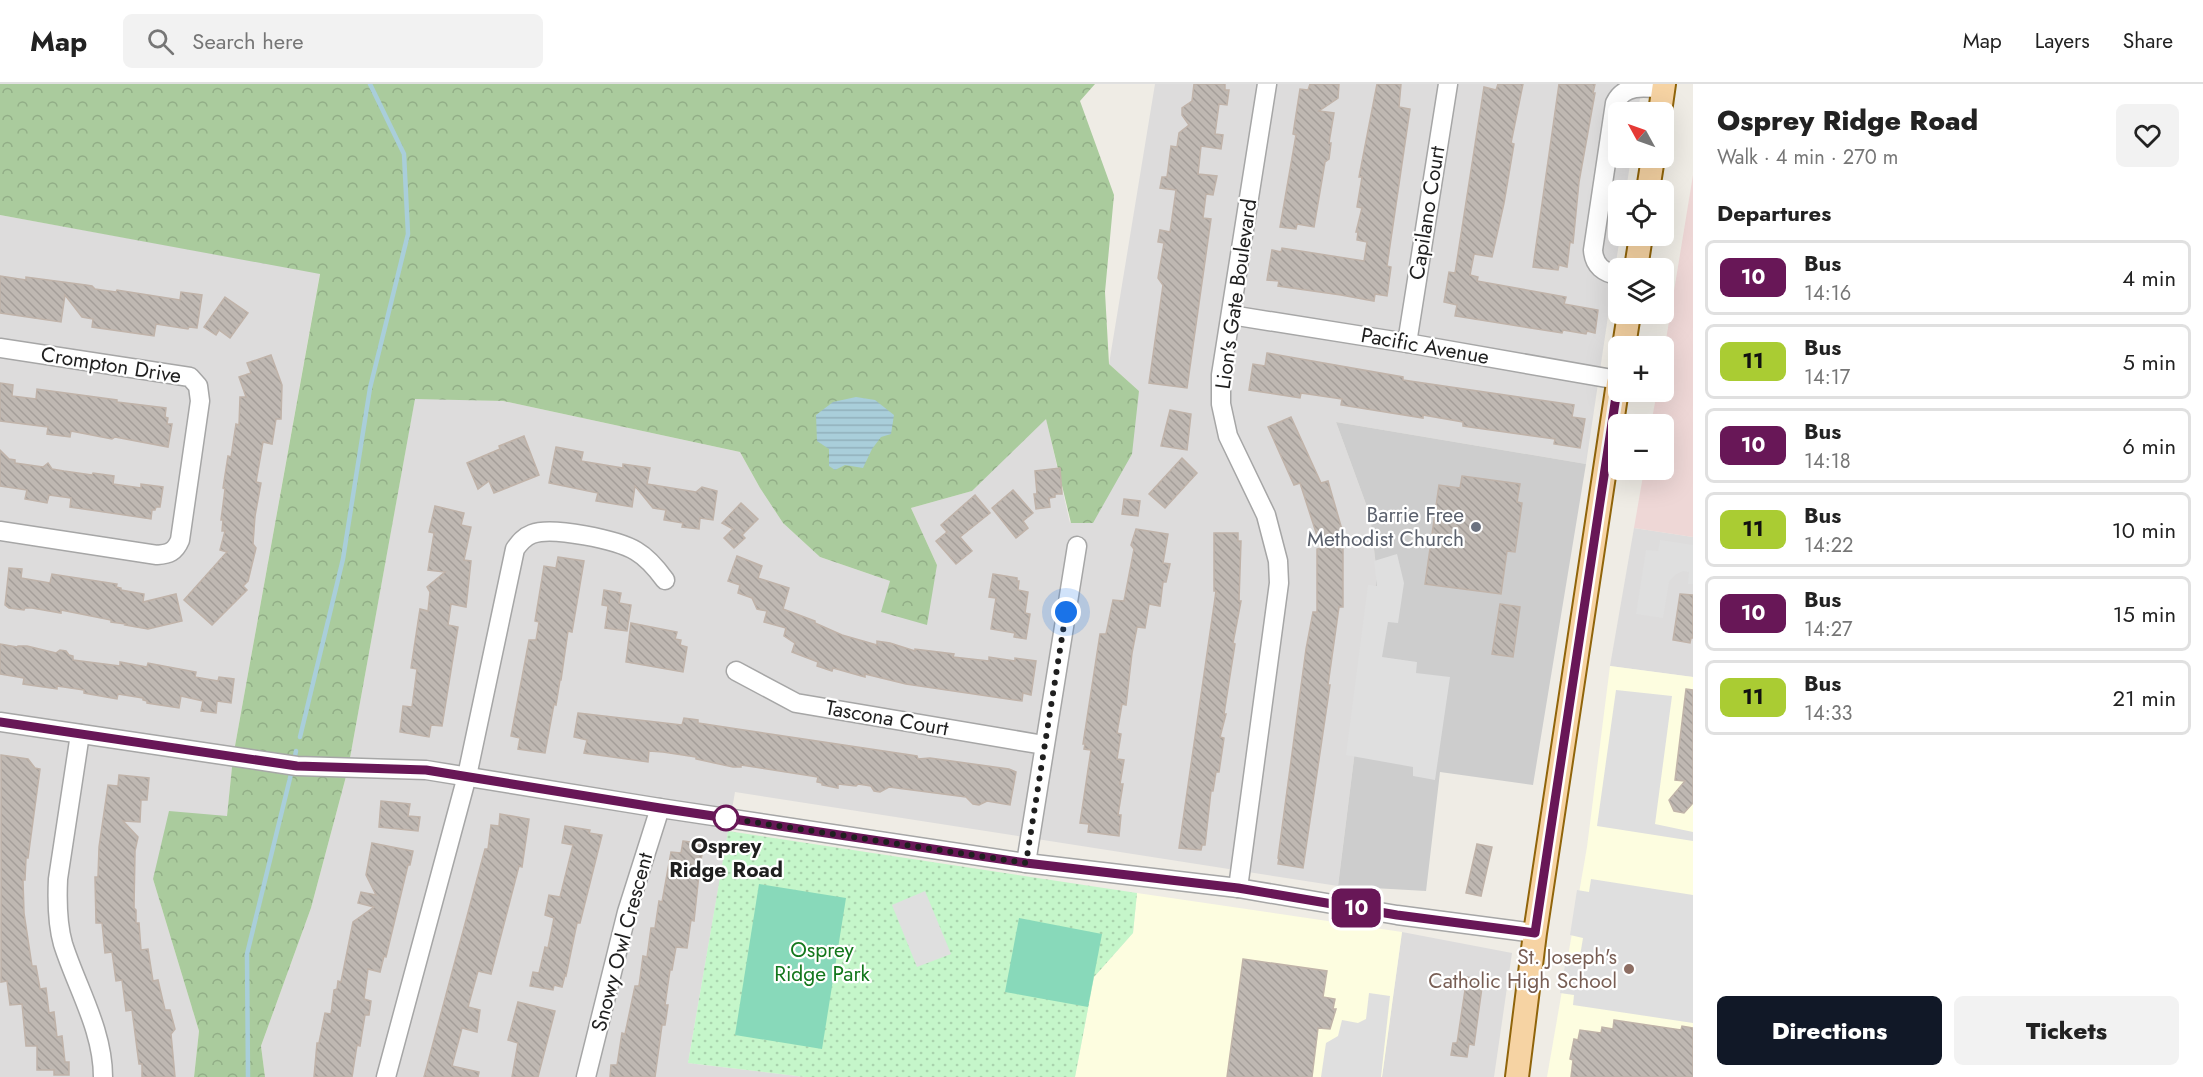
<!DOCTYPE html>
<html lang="en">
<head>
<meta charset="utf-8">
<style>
	body { margin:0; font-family:Jost,sans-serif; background:#f2f2f2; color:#222; height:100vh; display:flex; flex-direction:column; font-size:22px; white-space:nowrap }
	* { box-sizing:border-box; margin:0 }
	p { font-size:20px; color:#767676 }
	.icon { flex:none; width:33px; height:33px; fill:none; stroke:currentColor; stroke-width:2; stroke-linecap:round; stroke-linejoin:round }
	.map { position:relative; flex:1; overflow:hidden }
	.side { display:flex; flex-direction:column; background:#fff; width:510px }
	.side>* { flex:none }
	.badge { padding:0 12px; border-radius:9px; font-size:21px; line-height:39px }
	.needle { width:39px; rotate:310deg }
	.controls { position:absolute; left:1608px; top:18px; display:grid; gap:12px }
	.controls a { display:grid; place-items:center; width:66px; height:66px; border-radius:9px; background:#fff; box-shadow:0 6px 24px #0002; font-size:30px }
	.you { position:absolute; width:30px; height:30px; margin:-15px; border:4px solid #fff; border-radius:50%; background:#1a73e8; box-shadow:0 0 0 9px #1a73e833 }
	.map>.badge { position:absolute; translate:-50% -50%; box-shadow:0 0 0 3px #fff }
	h2 { padding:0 24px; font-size:22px; line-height:54px }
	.round { display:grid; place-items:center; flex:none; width:63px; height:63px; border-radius:9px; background:#f2f2f2 }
	.summary { display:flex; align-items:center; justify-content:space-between; height:102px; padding:0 24px }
	h1 { font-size:28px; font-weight:800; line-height:45px }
	.cta { display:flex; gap:12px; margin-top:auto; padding:12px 24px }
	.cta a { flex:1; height:69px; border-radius:9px; background:#111827; color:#fff; font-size:24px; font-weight:800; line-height:69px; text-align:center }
	.cta a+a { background:#f2f2f2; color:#222 }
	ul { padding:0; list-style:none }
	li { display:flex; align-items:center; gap:18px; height:75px; margin:0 12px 9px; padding:0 12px; border:3px solid #e0e0e0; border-radius:9px }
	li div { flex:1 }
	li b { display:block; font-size:22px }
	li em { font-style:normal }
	li .badge { min-width:66px; font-weight:700; text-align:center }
	header { display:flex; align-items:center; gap:36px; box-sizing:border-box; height:84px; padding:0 30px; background:#fff; border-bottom:2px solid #e0e0e0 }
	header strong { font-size:28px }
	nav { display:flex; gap:33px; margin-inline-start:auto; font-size:21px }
	.search { width:420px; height:54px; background:#f2f2f2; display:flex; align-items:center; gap:15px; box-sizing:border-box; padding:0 21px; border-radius:9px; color:#767676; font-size:22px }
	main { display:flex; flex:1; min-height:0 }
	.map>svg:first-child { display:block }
	.residential { fill:#dddcdc }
	.commercial { fill:#eed7d6 }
	.education { fill:#fdfde0 }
	.religious { fill:#cdcdcd }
	.forest { fill:url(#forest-crowns) }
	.park { fill:url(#park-dots) }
	.pitch { fill:#88d9ba }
	.parking { fill:#dfdfdf }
	.water { fill:url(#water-rules) }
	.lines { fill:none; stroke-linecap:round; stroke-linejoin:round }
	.stream { stroke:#a9ceda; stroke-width:4.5 }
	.building { fill:url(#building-back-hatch); stroke:#c0b3a9; stroke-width:1.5 }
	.minor-casing { stroke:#a6a6a6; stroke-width:21 }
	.major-casing { stroke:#90640a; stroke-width:26 }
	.minor { stroke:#fff; stroke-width:18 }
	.major { stroke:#f6d3a3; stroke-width:22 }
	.line-casing { stroke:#fff; stroke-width:14 }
	.line { stroke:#681757; stroke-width:9 }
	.walk { stroke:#1f1f1f; stroke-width:6; stroke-dasharray:0 10.8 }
	.worship-dot { fill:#6b7280; stroke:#fff; stroke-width:2 }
	.stop-dot { fill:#fff; stroke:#681757; stroke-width:3 }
	.education-dot { fill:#8d6e63; stroke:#fff; stroke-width:2 }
	.labels { text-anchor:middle; stroke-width:4.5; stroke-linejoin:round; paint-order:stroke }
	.street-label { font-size:21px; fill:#1f1f1f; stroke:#fff }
	.worship-label { font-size:21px; fill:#5b616d; stroke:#fff; text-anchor:end }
	.stop-label { font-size:21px; font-weight:bold; fill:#1f1f1f; stroke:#fff }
	.park-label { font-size:21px; fill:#13771c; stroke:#fff }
	.education-label { font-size:21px; fill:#785e54; stroke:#fff; text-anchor:end }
</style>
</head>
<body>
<header>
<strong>Map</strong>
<div class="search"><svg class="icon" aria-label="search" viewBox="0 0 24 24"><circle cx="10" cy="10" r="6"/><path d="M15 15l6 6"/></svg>Search here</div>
<nav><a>Map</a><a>Layers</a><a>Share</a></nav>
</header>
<main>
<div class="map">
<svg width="1693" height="993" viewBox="0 0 1693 993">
	<defs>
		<pattern id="forest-crowns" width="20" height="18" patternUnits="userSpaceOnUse" patternTransform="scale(1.5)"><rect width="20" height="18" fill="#aacb9d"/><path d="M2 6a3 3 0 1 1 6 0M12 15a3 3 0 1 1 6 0" fill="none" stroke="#92ae87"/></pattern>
		<pattern id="park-dots" width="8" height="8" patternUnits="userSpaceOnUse" patternTransform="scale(1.5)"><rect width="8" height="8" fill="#c5f6ca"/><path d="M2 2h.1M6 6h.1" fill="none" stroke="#a9d2ad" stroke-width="1.8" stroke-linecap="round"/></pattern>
		<pattern id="water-rules" width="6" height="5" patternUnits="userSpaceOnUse" patternTransform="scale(1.5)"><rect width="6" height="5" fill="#a9ceda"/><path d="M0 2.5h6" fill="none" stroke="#91b0bb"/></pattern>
		<pattern id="building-back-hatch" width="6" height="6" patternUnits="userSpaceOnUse" patternTransform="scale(1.5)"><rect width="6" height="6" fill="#bfb8b2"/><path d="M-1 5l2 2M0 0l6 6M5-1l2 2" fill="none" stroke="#a49e99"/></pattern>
	</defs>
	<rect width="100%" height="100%" fill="#efece5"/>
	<g class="residential">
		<polygon points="1155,0 1642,0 1638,28 1618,28 1618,74 1631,74 1626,106 1618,106 1620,152 1586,380 1336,338 1370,431 1377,491 1338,802 735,708 688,979 805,993 265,993 261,962 311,824 348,685 415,314 503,317 740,368 760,404 783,439 820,473 890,497 937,481 911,424 972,407 1046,334 1070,439 1139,307 1109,280"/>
		<polygon points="0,131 320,189 233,673 227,733 153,795 199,947 194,993 0,993"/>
		<polygon points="1634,444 1693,453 1693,593 1610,582"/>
		<polygon points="1402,848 1512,869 1494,993 1382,993"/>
	</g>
	<polygon class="commercial" points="1693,91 1693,453 1634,444 1644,386 1664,386 1664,340 1651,340 1657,308 1664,308 1664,268"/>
	<g class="education">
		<polygon points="1610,582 1693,593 1693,993 1547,993 1587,763"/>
		<polygon points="1137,809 1402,848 1382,993 1075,993 1094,893 1133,849"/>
	</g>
	<polygon class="religious" points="1336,338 1586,380 1533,701 1440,688 1426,807 1338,802 1377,491 1370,431"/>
	<polygon class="forest" points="0,0 1095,0 1080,17 1114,111 1105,208 1109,280 1139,307 1132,370 1093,439 1071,439 1046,335 972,407 911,424 937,481 927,541 881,528 890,497 820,473 783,439 760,404 740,368 503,317 415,315 348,685 311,824 261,962 265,993 194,993 199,947 153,795 169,727 227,732 233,673 320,190 0,131"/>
	<polygon class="park" points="728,747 1137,809 1133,849 1094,893 1075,993 805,993 688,979"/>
	<g class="pitch">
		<polygon points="759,800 846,814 822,965 735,951"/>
		<polygon points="1019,834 1102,850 1088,923 1005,908"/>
	</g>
	<g class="parking">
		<polygon points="1660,456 1693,461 1693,500 1688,500 1689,488 1683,487 1675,491 1669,498 1663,534 1636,530 1646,466 1658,467"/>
		<polygon points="1397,470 1404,499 1398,539 1388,538 1382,573 1417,578 1416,589 1450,593 1435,696 1413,692 1413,683 1346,671 1368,501 1377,502 1374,477"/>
		<polygon points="1616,606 1672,612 1655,740 1693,748 1693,757 1597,742"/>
		<polygon points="1591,795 1693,811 1693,939 1573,921 1574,911 1560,909 1566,876 1579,878 1583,854 1570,851 1577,806 1589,808"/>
		<polygon points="925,807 951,870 917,883 892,821"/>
		<polygon points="1369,909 1390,912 1381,993 1321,993 1326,959 1338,952 1342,936 1358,939 1366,935"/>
	</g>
	<polygon class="water" points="856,313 875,316 894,331 891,350 881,353 872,365 863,384 845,381 835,386 829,382 829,365 817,357 816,331 833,318"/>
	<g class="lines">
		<g class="stream">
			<polyline points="300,653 343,475 370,304 408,150 404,70 370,0"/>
			<polyline points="294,678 296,667"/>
			<polyline points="248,993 247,870 292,686"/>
		</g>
	</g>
	<g class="building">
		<polygon points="1194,0 1225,0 1225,6 1229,6 1227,21 1219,20 1215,50 1223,51 1221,65 1201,62 1198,90 1217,92 1213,111 1206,110 1203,134 1211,135 1187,304 1149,299 1163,201 1158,194 1164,159 1158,158 1160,146 1170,148 1176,106 1160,104 1162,93 1167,93 1171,62 1177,63 1179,49 1189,41 1182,31 1182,24 1192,17"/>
		<polygon points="1310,0 1339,0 1338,14 1319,27 1334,29 1329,59 1331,59 1329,75 1325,78 1314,143 1297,140 1296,145 1280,143 1296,51 1293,50 1300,5 1308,6"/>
		<polygon points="1377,0 1401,0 1399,23 1410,25 1387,182 1391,183 1387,212 1375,210 1374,217 1341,211 1278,202 1279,197 1267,196 1272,166 1281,168 1282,164 1364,177 1367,158 1357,156 1358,148 1356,148 1362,124 1357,123 1362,93 1359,93"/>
		<polygon points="1498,0 1523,0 1511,59 1514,60 1504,119 1492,173 1474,170 1470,191 1478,193 1477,197 1566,213 1564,220 1598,226 1595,249 1587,247 1586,250 1563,246 1562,249 1455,232 1457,221 1444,218 1449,188 1455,189 1484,3 1496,6"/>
		<polygon points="1559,0 1595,0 1593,9 1595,9 1579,98 1573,159 1570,158 1567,183 1559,181 1558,186 1533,183"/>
		<polygon points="0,192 26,196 26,193 86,201 92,202 95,205 116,208 117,206 180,216 181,208 202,211 197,244 189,243 188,245 156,240 154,252 92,243 93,235 82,233 65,211 61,238 0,229"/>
		<polygon points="225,213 248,229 230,254 219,246 216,251 204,243"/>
		<polygon points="1267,269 1403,293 1403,296 1574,321 1572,333 1585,335 1580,364 1554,360 1555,355 1463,342 1463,338 1423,331 1423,334 1341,321 1342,315 1301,309 1300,314 1249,306 1253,280 1265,282"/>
		<polygon points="271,271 282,301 281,335 276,335 272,360 263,358 256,398 261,399 255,432 253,460 256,464 248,497 243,502 247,506 212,541 184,516 227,468 220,466 225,447 222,447 223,436 221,436 225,405 223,404 228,372 231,373 236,340 239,341 240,313 246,313 239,293 251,289 247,279"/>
		<polygon points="0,299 13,301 12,312 36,315 37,305 117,316 117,318 166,324 165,333 168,334 167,340 172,340 168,363 115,353 112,355 71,347 70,353 47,350 48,343 0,337"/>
		<polygon points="1170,326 1191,330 1187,366 1161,362"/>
		<polygon points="1291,333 1321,399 1328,397 1343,449 1343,523 1339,523 1328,601 1330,601 1303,784 1278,780 1279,774 1278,774 1306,565 1313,528 1317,528 1317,465 1321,464 1300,399 1294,401 1268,343"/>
		<polygon points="524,352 539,391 494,409 489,397 478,405 467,379 500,365 499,362"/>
		<polygon points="556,363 583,368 581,377 623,384 623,380 650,384 647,400 696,408 702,403 717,407 713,436 700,434 699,445 682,443 683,439 664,436 666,426 653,424 635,402 632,423 596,417 598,409 549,399"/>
		<polygon points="0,366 9,375 15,376 15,379 43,383 48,379 52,385 64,387 92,391 93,389 114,392 113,400 141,404 141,400 163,403 160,423 156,423 155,426 152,426 151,435 70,423 71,414 49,411 47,419 25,415 27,406 0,402"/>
		<polygon points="1182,374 1197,389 1165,424 1149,410"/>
		<polygon points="1060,384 1062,410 1055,410 1055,413 1049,414 1050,423 1036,425 1034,410 1037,410 1035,387"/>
		<polygon points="1462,392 1520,400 1517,418 1522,419 1515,468 1507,467 1501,510 1425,500 1439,401 1460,404"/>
		<polygon points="1013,406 1033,429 1023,437 1028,444 1016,454 992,424"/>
		<polygon points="975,411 990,429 960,453 972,467 956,480 936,457 947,448 941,441"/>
		<polygon points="1124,415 1140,417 1138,432 1122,430"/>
		<polygon points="741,419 758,435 742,451 745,454 734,464 724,454 733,445 722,439"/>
		<polygon points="435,422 464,429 461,441 471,443 464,476 471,477 466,523 451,520 448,541 458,543 442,642 431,641 429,653 400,648 403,622 412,623 417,585 411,584 420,525 428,527 430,508 427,503 445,488 428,486 434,449 429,448"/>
		<polygon points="1136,445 1168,450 1163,479 1170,480 1166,498 1163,498 1160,522 1149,520 1145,544 1137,543 1132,569 1126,621 1122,620 1117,649 1121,650 1117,675 1124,676 1120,700 1123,700 1118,731 1121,731 1119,752 1088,748 1089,740 1080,739 1091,666 1084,665 1085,660 1083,660 1100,550 1106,550 1113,516 1124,517 1134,465 1131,461"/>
		<polygon points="1214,449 1238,449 1238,457 1241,457 1239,517 1241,517 1233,559 1235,560 1224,630 1226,630 1220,653 1224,654 1219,688 1216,688 1213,707 1211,707 1205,761 1202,761 1201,766 1179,764 1216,507 1214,507"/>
		<polygon points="737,472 762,482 758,494 789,504 783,525 815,537 815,539 842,551 877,561 877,557 890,559 915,567 915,565 954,570 953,573 989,577 989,573 1015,577 1015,574 1036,577 1031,611 1023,609 1022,617 906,600 865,590 865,593 833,584 832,587 817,582 818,578 792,568 795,559 784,552 786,544 764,538 767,527 757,525 752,514 738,509 740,501 728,497"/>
		<polygon points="558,473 584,477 572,548 568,547 561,596 560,596 556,621 554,620 545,669 518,665 520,654 511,652 529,556 536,556 539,538 535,537 544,482 556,484"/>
		<polygon points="9,484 22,485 21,494 50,499 52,490 117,500 116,503 121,504 121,506 144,510 143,518 176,510 182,537 148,545 125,541 126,540 111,538 111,536 61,526 61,529 32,524 25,524 24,526 9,524 5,521"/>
		<polygon points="993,490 1017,494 1017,497 1019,497 1018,506 1028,508 1025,529 1030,530 1026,555 1014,553 1015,549 991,545 996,514 989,513"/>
		<polygon points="604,506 621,509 619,519 631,521 627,547 605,544 608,522 602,521"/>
		<polygon points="1680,510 1693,511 1693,554 1691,554 1690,559 1673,556"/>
		<polygon points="1500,520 1520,523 1513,573 1492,570"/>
		<polygon points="631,539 677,548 675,555 681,556 680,561 687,563 683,588 626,578"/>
		<polygon points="0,560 17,563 18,562 27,562 56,569 60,566 66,567 69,571 73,572 73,576 120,582 120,578 147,583 148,579 196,588 195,593 218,597 219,593 234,595 231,619 217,617 216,629 201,627 203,617 181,612 179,624 147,619 147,617 143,616 143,614 118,610 117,615 84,609 84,606 57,602 57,605 23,600 24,594 0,590"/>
		<polygon points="1686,605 1693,606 1693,719 1684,729 1674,727 1669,716 1685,697 1675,696"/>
		<polygon points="578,629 682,641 684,634 698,636 698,639 917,672 918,675 930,674 1009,685 1016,688 1010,721 987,717 979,721 973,720 966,713 889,703 880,708 874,707 871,702 858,700 856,702 838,700 838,704 822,701 822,699 817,698 818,693 741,681 741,683 733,683 696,675 696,673 663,668 649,667 648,678 584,669 587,656 574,653"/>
		<polygon points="1,671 28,675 35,684 40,685 28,774 26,774 25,796 23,796 24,829 32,882 36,882 40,905 46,904 49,929 54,928 57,953 62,952 65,978 69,978 69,991 54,991 54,986 37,986 37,962 26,962 22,920 10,921 7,897 1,898"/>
		<polygon points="119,691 149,694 147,716 141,716 140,738 123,737 138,753 135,767 134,824 136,826 136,839 139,839 141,866 148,865 153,897 158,896 165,926 170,926 175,945 171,950 175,993 142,993 142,980 139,980 132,926 126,927 122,896 116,897 112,868 105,869 102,839 96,839 95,793 98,793 99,763 108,701 118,702"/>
		<polygon points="381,717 410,720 408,732 420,733 418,747 379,743"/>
		<polygon points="500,730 529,735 522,783 519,782 491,890 478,887 468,923 480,926 477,948 462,944 452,982 479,988 478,993 424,993 485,765 488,765 491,741 499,742"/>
		<polygon points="565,742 590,746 589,749 602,751 580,839 577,839 566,892 565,891 562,903 554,901 553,906 530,902 533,888 539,889 545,863 548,864 554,834 545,831 549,811 560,813 573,761 562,759"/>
		<polygon points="683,757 704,760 700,781 694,837 691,836 687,864 676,863 672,886 670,886 665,921 668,921 665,941 662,941 655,993 610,993 611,981 617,981 622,949 625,950 635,902 639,902 643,872 647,873 651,844 655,844 659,817 662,818 671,768 681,769"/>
		<polygon points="372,759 413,767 410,781 408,781 386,873 384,872 380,888 368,885 364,915 371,917 369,931 365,931 360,962 357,961 352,993 314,993 317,959 319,959 325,929 331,930 334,906 337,905 338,897 341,898 353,838 374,823 358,819 361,808 376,811 366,791"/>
		<polygon points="1477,760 1492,763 1481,812 1466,809"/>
		<polygon points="1243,875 1327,887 1323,913 1335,915 1333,925 1336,925 1330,945 1318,944 1312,993 1227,993"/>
		<polygon points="1467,893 1483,896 1474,961 1469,960 1467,973 1451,971 1453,959 1457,959"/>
		<polygon points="518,918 555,927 538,993 512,993 518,959 508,956"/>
		<polygon points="1614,936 1681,946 1682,942 1693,944 1693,993 1571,993 1573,976 1570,975 1574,955 1578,956 1580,946 1601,949 1602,943 1613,945"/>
	</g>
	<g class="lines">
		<defs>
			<g id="minor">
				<path d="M1618 191C1604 189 1594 182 1593 166L1615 19C1624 0 1645 3 1663 5"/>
				<polyline points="1231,231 1407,259 1618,296"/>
				<polyline points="1407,259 1448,0"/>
				<path d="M0 264 190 293 198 302 200 317 180 456C175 468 169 470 157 471L0 447"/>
				<polyline points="736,587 796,619 1044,661"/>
				<polyline points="0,638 297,682 426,686 660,724 1026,779 1238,804 1397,831 1535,849"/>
				<path d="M80 650 58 795C57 817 57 839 63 860 77 904 103 946 103 993"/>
				<polyline points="1026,779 1077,462"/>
				<polyline points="1238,804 1279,499 1278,477 1266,431 1228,352 1221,320 1221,291 1267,0"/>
				<path d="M386 993 467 692 515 465C520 458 524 453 532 450 552 442 618 456 636 467 648 474 657 485 665 496"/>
				<polyline points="586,993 627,828 660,724"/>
			</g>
			<g id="major">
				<polyline points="1660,28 1664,0"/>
				<polyline points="1648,106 1653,74"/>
				<polyline points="1636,184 1641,152"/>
				<polyline points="1624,262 1629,230"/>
				<polyline points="1517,993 1535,849 1618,299"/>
			</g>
		</defs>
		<use href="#minor" class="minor-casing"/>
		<use href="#major" class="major-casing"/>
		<use href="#minor" class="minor"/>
		<use href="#major" class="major"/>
	</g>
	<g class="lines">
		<defs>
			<polyline id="line" points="0,638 297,682 426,686 660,724 1026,779 1238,804 1397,831 1535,849 1618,299"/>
		</defs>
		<use href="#line" class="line-casing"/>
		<use href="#line" class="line"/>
		<polyline class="walk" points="726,734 1026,779 1066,528"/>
	</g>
	<circle class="worship-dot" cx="1476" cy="443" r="6"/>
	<circle class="stop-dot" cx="726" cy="734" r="12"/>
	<circle class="education-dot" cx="1629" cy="885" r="6"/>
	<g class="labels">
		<g class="street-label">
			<text transform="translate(1427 129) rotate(-81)" y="7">Capilano Court</text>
			<text transform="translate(1236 210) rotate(-82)" y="7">Lion's Gate Boulevard</text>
			<text transform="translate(1425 262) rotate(10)" y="7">Pacific Avenue</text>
			<text transform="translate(111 281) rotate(9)" y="7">Crompton Drive</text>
			<text transform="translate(887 634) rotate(10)" y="7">Tascona Court</text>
			<text transform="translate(622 858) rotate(-75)" y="7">Snowy Owl Crescent</text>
		</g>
		<g class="worship-label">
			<text x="1464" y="438">Barrie Free<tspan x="1464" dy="24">Methodist Church</tspan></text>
		</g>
		<g class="stop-label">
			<text x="726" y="769">Osprey<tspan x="726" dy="24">Ridge Road</tspan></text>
		</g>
		<g class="park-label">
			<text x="822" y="873">Osprey<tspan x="822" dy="24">Ridge Park</tspan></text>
		</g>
		<g class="education-label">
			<text x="1617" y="880">St. Joseph's<tspan x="1617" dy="24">Catholic High School</tspan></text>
		</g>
	</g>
</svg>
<div class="controls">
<a><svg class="needle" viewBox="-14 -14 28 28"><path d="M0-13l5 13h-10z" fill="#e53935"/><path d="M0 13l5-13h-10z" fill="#767676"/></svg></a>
<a><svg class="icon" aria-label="locate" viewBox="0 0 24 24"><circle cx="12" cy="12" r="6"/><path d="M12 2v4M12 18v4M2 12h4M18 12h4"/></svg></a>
<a><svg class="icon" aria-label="layers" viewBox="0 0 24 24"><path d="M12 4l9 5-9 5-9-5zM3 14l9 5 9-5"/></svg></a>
<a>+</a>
<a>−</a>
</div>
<div class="you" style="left:1066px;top:528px"></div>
<b class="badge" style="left:1356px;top:824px;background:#681757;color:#fff">10</b>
</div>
<section class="side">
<div class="summary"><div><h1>Osprey Ridge Road</h1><p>Walk · 4 min · 270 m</p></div><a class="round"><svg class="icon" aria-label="heart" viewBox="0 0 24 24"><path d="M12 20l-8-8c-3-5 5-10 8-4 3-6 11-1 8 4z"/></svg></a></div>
<h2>Departures</h2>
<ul>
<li><span class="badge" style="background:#681757;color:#fff">10</span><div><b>Bus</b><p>14:16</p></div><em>4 min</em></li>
<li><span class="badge" style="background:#ac3;color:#111">11</span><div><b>Bus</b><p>14:17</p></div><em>5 min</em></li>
<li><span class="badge" style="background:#681757;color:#fff">10</span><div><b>Bus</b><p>14:18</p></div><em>6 min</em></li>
<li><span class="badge" style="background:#ac3;color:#111">11</span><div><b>Bus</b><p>14:22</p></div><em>10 min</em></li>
<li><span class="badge" style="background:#681757;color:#fff">10</span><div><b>Bus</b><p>14:27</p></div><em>15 min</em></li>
<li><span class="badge" style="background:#ac3;color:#111">11</span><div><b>Bus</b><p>14:33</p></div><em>21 min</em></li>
</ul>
<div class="cta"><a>Directions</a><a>Tickets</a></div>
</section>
</main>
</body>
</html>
